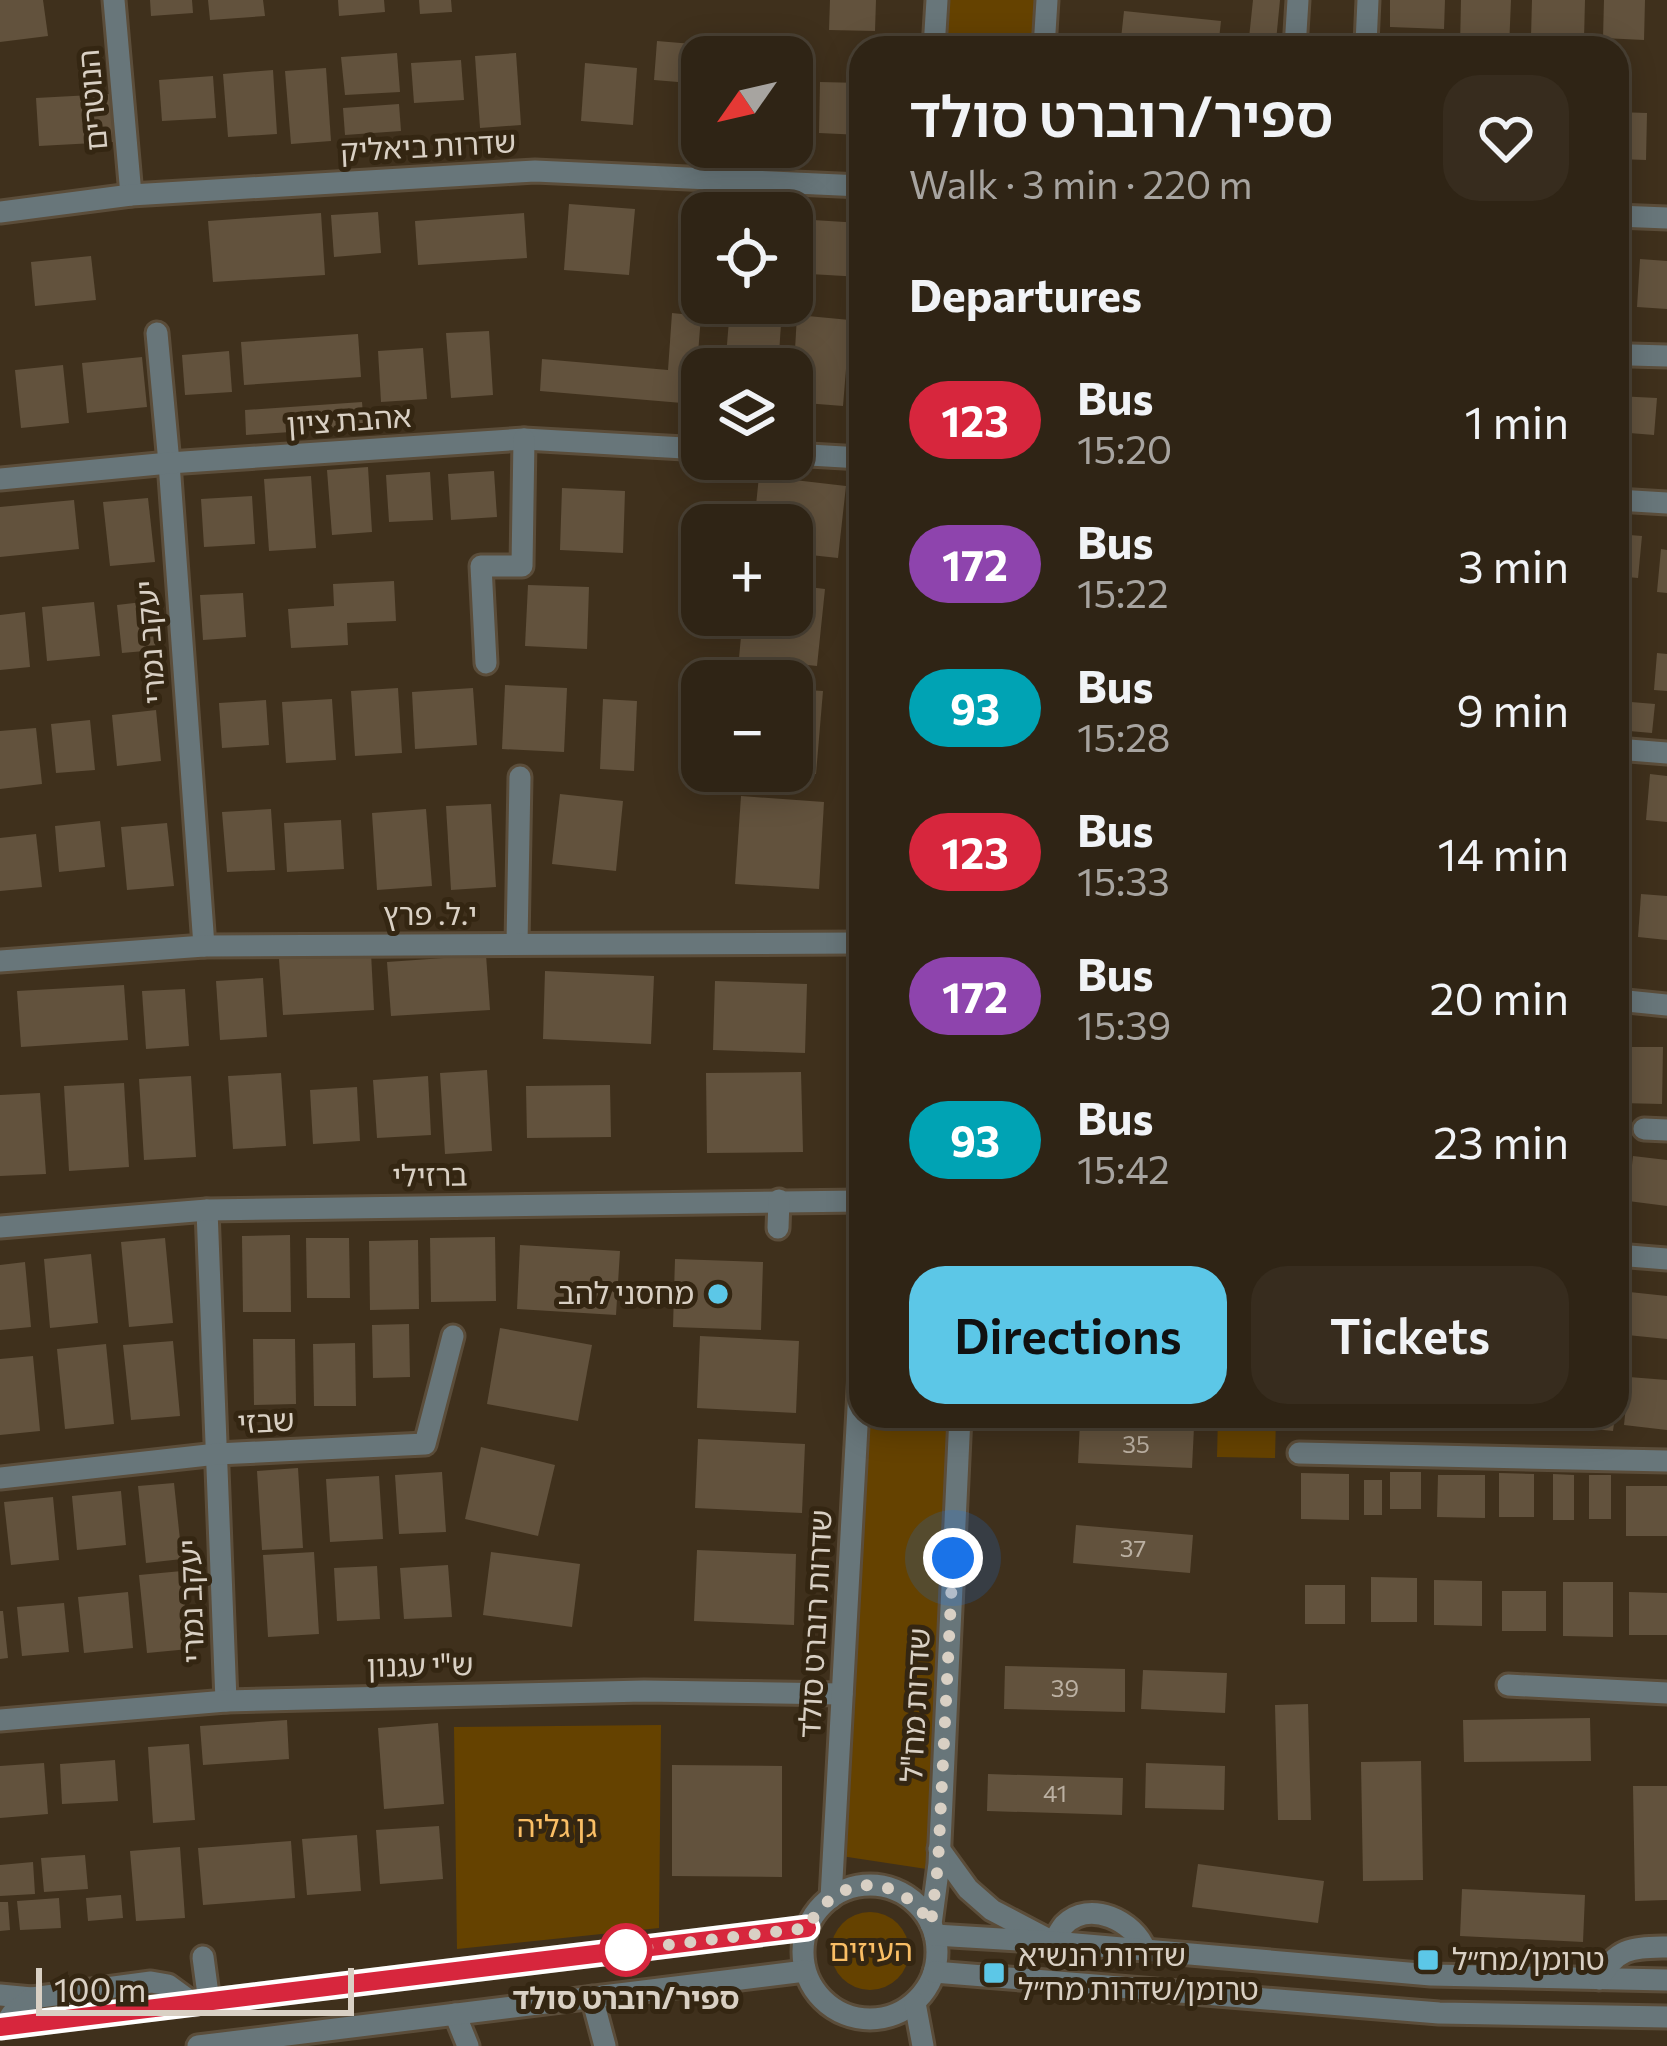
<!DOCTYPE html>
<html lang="en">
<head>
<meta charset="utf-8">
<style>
	body { margin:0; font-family:Commissioner,"Noto Sans Hebrew",sans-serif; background:#372c1e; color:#f1f3f6; height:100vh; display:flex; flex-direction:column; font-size:45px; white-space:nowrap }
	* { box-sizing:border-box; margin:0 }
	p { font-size:39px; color:#a7a4a0 }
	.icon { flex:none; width:66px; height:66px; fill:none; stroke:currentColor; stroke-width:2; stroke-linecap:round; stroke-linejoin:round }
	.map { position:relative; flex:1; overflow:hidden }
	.panel { position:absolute; left:849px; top:36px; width:780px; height:1392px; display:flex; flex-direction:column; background:#2f2415; border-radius:36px; box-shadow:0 6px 30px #0003,0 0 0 3px #4a4134 }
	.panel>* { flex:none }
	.badge { padding:0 24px; border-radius:39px; font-size:42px; line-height:78px }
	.needle { width:78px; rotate:236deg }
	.buttons { position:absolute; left:681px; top:36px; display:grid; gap:24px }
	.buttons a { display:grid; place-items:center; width:132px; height:132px; border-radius:24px; background:#2f2415; box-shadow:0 6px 30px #0003,0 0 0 3px #4a4134; font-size:60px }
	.scale { position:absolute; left:36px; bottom:30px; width:318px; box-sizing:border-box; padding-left:12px; border:6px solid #d9d0c4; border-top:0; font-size:33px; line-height:42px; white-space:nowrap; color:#d9d0c4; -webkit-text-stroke:9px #342612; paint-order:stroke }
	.you { position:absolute; width:60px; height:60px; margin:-30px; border:9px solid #fff; border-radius:50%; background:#1a73e8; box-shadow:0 0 0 18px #1a73e833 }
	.map>.badge { position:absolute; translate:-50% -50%; box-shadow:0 0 0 6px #fff }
	h2 { padding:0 60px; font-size:45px; line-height:108px }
	.round { display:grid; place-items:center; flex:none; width:126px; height:126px; border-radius:36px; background:#372c1e }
	.headline { display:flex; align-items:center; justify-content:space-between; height:204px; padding:0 60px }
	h1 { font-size:57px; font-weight:600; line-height:90px }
	.primary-button { display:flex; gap:24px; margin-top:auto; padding:24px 60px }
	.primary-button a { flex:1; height:138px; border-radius:36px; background:#5cc7e7; color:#111; font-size:48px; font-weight:600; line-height:138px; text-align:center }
	.primary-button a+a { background:#372c1e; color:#f1f3f6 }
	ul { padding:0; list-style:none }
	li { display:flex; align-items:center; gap:36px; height:144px; padding:0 60px }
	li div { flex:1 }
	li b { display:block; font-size:45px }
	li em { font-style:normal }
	li .badge { min-width:132px; font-weight:700; text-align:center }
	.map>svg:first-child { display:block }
	.green { fill:#654200 }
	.building { fill:#62523d }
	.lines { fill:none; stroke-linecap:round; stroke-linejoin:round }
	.minor-casing { stroke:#5b4d3a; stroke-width:27 }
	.minor { stroke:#68767a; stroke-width:21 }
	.line-casing { stroke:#fff; stroke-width:27 }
	.line { stroke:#d7263d; stroke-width:18 }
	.walk { stroke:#d9d0c4; stroke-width:12; stroke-dasharray:0 21.6 }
	.poi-dot { fill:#5cc7e7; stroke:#342612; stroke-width:4.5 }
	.stop-dot { fill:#fff; stroke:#d7263d; stroke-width:6 }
	.labels { text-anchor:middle; stroke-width:10; stroke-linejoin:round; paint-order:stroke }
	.number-label { font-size:24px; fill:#bbb0a2 }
	.street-label { font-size:30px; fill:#d9d0c4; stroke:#342612 }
	.poi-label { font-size:30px; fill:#d9d0c4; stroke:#342612; text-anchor:start }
	.park-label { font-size:30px; fill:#fabe65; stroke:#342612 }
	.stop-label { font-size:30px; font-weight:bold; fill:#d9d0c4; stroke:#342612 }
</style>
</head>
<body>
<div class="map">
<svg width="1667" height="2046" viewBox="0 0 1667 2046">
	<rect width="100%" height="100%" fill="#3f301c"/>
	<g class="green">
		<polygon points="944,0 1047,0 1044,48 941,48"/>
		<polygon points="865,1416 954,1416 933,1870 841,1856"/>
		<polygon points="1218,1416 1276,1416 1275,1458 1217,1457"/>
		<polygon points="661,1725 659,1928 457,1949 454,1727"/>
		<circle cx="870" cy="1951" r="39"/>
	</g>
	<g class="building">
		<polygon points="0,0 43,0 48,36 0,42"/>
		<polygon points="150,0 192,0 193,13 151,16"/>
		<polygon points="208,0 263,0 265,16 210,20"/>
		<polygon points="338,0 384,0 385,12 339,16"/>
		<polygon points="419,0 451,0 452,12 420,14"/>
		<polygon points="830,0 876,0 875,31 829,30"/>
		<polygon points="1253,0 1280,0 1276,41 1249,38"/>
		<polygon points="1390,0 1445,0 1444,29 1390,27"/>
		<polygon points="1461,0 1511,0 1509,48 1460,47"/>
		<polygon points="1532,0 1585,0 1584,39 1531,37"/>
		<polygon points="1604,0 1645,0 1644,40 1603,38"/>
		<polygon points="1124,11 1221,21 1218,48 1120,48"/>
		<polygon points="657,41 811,54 808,93 792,91 792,57 702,57 702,84 654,80"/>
		<polygon points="397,53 400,92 345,95 341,57"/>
		<polygon points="516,53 521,125 480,128 475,56"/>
		<polygon points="461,60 464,100 414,103 411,63"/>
		<polygon points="585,63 637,68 633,125 581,121"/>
		<polygon points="326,68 331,141 291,144 285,71"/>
		<polygon points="273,70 277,134 228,137 223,74"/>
		<polygon points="213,76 216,118 162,121 159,80"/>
		<polygon points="820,82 861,83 861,135 819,133"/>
		<polygon points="110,94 113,142 39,146 36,98"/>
		<polygon points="399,104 401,131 345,135 343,108"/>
		<polygon points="1617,112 1647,113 1646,160 1617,159"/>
		<polygon points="569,204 635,209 629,275 564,270"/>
		<polygon points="378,212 381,253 334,257 331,215"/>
		<polygon points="321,213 325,275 213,282 208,221"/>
		<polygon points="524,213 527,258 418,265 415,221"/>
		<polygon points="694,217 702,217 702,268 690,267"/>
		<polygon points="813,220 861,223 861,277 810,274"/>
		<polygon points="91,256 96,300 35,306 31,262"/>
		<polygon points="1640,259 1667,261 1667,309 1637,307"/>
		<polygon points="672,313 701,316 694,404 540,391 542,359 668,370"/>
		<polygon points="797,315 850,320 843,406 792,402"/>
		<polygon points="729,320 781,324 778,369 725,369"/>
		<polygon points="489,331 493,395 451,398 446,333"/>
		<polygon points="358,334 361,377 244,385 241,342"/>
		<polygon points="423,348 427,399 381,402 378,351"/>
		<polygon points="229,351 232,392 185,395 182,355"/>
		<polygon points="142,357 147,407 87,413 82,363"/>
		<polygon points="63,365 69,423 21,428 15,370"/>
		<polygon points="1617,396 1657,398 1654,435 1617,432"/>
		<polygon points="362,402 364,427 246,435 245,410"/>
		<polygon points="368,467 372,532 332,535 327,470"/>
		<polygon points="494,471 497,517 451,520 448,474"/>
		<polygon points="430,472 433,520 389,522 386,475"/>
		<polygon points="311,476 316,548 269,551 264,479"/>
		<polygon points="759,476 846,486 838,558 792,553 792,525 754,525"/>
		<polygon points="562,488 625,491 623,553 560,550"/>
		<polygon points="252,496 255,544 204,547 201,499"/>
		<polygon points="148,498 155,562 110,566 103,502"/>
		<polygon points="74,500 79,549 0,557 0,507"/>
		<polygon points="1617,534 1642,536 1638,578 1617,576"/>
		<polygon points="1661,549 1667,550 1667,593 1657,592"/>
		<polygon points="394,581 396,621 347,623 348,645 291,648 288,609 334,606 333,584"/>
		<polygon points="528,585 589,587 587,649 525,646"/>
		<polygon points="792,585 825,589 817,666 739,658 743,615 792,615"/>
		<polygon points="243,593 246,637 203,640 200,595"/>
		<polygon points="151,601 156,650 122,653 117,605"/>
		<polygon points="94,602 100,656 47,661 42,607"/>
		<polygon points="25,612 30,667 0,670 0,615"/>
		<polygon points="1657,653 1667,654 1667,691 1654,690"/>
		<polygon points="505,685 567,688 564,752 502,749"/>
		<polygon points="398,688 402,753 355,756 351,691"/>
		<polygon points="473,688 477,745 415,749 412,692"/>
		<polygon points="792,689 823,691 816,774 792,772"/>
		<polygon points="332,699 336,760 286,763 282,702"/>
		<polygon points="603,699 637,701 634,771 600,769"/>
		<polygon points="266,700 269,745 222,748 219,703"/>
		<polygon points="1631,702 1655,704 1652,733 1629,731"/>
		<polygon points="156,710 161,761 117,766 112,715"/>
		<polygon points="90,720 95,770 56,773 51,724"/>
		<polygon points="36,728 42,784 0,789 0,731"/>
		<polygon points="1650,774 1667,776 1667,822 1646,820"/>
		<polygon points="560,794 623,801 616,871 552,864"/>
		<polygon points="741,796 824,802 819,889 735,884"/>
		<polygon points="491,804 496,887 451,890 446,806"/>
		<polygon points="271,809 275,870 227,872 222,812"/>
		<polygon points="426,809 432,886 377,890 372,813"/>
		<polygon points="341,820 344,869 287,872 284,823"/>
		<polygon points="100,821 105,867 59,872 55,826"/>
		<polygon points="167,823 174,886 127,890 121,827"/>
		<polygon points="36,834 42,887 0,891 0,838"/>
		<polygon points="1641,894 1667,896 1667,940 1638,937"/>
		<polygon points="371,953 374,1010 283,1015 279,959"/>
		<polygon points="486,955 490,1010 391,1016 387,962"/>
		<polygon points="545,971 654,976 651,1044 543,1039"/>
		<polygon points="263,978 267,1037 220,1040 216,981"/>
		<polygon points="715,981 807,984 805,1053 713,1050"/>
		<polygon points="124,985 128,1040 21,1047 17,991"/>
		<polygon points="185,989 189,1046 146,1049 142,991"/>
		<polygon points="1621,1047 1663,1047 1662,1104 1620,1103"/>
		<polygon points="487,1070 492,1151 445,1154 440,1073"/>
		<polygon points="801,1072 803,1152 707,1153 706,1073"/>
		<polygon points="281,1073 286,1146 233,1149 228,1076"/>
		<polygon points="191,1076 196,1157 144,1160 139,1079"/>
		<polygon points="428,1076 431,1135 377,1138 373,1080"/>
		<polygon points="124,1083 129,1167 69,1171 64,1086"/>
		<polygon points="610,1085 611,1137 527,1138 526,1086"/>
		<polygon points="357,1087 360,1141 313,1144 310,1090"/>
		<polygon points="40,1093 46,1174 0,1176 0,1095"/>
		<polygon points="1633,1156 1667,1160 1667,1206 1628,1201"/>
		<polygon points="290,1235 291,1312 243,1312 242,1236"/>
		<polygon points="495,1237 496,1301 431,1302 430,1238"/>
		<polygon points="165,1238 173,1323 129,1327 121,1242"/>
		<polygon points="306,1238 349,1238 350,1298 307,1298"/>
		<polygon points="418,1240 419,1309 370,1310 369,1241"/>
		<polygon points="520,1245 620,1251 616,1315 517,1309"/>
		<polygon points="91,1254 98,1323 50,1328 44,1259"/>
		<polygon points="675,1259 763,1262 761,1330 673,1327"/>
		<polygon points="25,1262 31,1327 0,1330 0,1265"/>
		<polygon points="1620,1291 1667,1296 1667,1339 1617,1334"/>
		<polygon points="409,1324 410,1377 373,1378 372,1325"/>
		<polygon points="500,1328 592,1345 578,1421 487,1404"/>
		<polygon points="700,1336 799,1341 796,1413 697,1408"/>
		<polygon points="253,1339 295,1339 296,1404 254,1405"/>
		<polygon points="173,1341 180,1416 131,1420 123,1345"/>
		<polygon points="355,1343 356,1406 314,1406 313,1344"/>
		<polygon points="106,1344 114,1424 65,1429 57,1349"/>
		<polygon points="33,1356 40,1431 0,1435 0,1359"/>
		<polygon points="1629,1377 1667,1380 1667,1430 1624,1425"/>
		<polygon points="1496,1416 1546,1416 1545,1424 1496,1419"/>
		<polygon points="1568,1416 1615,1416 1613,1431 1567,1426"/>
		<polygon points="1080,1422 1194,1427 1192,1468 1078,1463"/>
		<polygon points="698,1439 805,1444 802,1513 695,1508"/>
		<polygon points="481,1447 555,1465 538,1536 465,1519"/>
		<polygon points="298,1468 303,1548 262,1550 257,1471"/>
		<polygon points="442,1472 446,1532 399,1534 395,1475"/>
		<rect x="1390" y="1472" width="31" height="37"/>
		<polygon points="1301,1473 1349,1474 1349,1520 1301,1519"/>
		<polygon points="1499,1473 1534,1474 1534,1517 1499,1517"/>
		<polygon points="1553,1474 1574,1475 1574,1520 1553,1520"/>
		<polygon points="1438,1475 1485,1475 1485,1518 1437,1517"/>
		<rect x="1589" y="1475" width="22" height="44"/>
		<polygon points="379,1476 383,1539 330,1542 326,1479"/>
		<rect x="1364" y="1480" width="18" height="35"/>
		<polygon points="174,1483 182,1559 146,1563 138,1486"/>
		<rect x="1626" y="1486" width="41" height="50"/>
		<polygon points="121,1491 126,1545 77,1550 72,1496"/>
		<polygon points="53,1497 59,1560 11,1565 4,1502"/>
		<polygon points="1076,1525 1193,1535 1190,1573 1073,1563"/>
		<polygon points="697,1550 796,1554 794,1625 694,1621"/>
		<polygon points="314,1552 319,1634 268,1637 263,1555"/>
		<polygon points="491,1552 580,1564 572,1627 483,1615"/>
		<polygon points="448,1565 452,1617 404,1619 400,1568"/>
		<polygon points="377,1566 380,1619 337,1621 334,1568"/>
		<polygon points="182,1571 189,1649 147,1653 139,1575"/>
		<polygon points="1371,1577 1417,1578 1417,1622 1371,1622"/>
		<polygon points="1434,1580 1482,1581 1482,1626 1434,1625"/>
		<polygon points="1563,1582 1613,1582 1613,1637 1563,1636"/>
		<rect x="1305" y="1585" width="40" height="39"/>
		<rect x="1502" y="1591" width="44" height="40"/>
		<polygon points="128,1592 133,1648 84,1653 78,1597"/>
		<polygon points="1629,1592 1667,1593 1667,1635 1629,1635"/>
		<polygon points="64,1603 69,1652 22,1656 17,1607"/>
		<polygon points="0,1611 3,1611 8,1658 0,1659"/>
		<polygon points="1005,1666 1125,1669 1125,1712 1004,1709"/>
		<polygon points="1143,1670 1227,1673 1225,1713 1141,1709"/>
		<polygon points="1308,1704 1311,1820 1278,1820 1275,1705"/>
		<polygon points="1590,1718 1591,1761 1464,1762 1463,1720"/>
		<polygon points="287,1720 289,1759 203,1765 200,1726"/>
		<polygon points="438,1723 444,1804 384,1809 378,1728"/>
		<polygon points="189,1744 195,1820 153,1823 148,1747"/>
		<polygon points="115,1760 118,1801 62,1804 60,1764"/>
		<polygon points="1421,1761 1423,1880 1363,1881 1361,1762"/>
		<polygon points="44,1763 48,1814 0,1818 0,1766"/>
		<polygon points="1146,1763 1225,1766 1224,1810 1145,1808"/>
		<polygon points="672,1765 782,1766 782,1877 672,1876"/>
		<polygon points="988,1774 1123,1778 1122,1815 987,1811"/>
		<polygon points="1633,1786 1667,1786 1667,1900 1635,1901"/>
		<polygon points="439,1826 443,1879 380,1884 376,1830"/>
		<polygon points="357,1835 361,1891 307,1895 302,1839"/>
		<polygon points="291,1841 295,1898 203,1905 198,1848"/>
		<polygon points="180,1847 185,1918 136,1921 130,1851"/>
		<polygon points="85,1855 88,1889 44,1892 41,1858"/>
		<polygon points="33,1862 35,1894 0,1896 0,1865"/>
		<polygon points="1198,1864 1324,1881 1318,1923 1192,1907"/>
		<polygon points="1462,1889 1585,1895 1583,1942 1460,1936"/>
		<polygon points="121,1895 123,1918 88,1921 86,1898"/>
		<polygon points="59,1898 61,1928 20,1930 17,1901"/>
		<polygon points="0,1902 8,1902 10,1930 0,1931"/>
	</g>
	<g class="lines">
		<defs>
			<g id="minor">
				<polyline points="114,0 131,195"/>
				<polyline points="934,48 937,0"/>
				<polyline points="1044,48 1047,0"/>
				<polyline points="1295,48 1298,0"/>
				<polyline points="1363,48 1366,44 1368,0"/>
				<polyline points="0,212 131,195 535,171 861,186"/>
				<polyline points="1617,216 1667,218"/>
				<polyline points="157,333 169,463 204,946"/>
				<polyline points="1631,355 1667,356"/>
				<polyline points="792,454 861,458"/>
				<polyline points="0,479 169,463 524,439 702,449"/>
				<polyline points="1617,500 1667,503"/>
				<polyline points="486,663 481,566 522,566 524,439"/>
				<polyline points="1617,749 1667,753"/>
				<polyline points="517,944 520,777"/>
				<polyline points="0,961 204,946 860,943"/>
				<polyline points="1617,1000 1667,1005"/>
				<polyline points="1644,1129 1667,1130"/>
				<polyline points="207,1210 226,1701"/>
				<polyline points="0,1227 207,1210 861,1201"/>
				<polyline points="778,1228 779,1200"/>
				<polyline points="1617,1255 1667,1259"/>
				<polyline points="1299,1453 1667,1461"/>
				<polyline points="0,1478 217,1454 425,1444 453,1336"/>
				<polyline points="1508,1685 1667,1693"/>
				<polyline points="0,1720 226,1701 644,1691 842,1694"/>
				<path d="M939 1849 968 1889 992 1910 1053 1942C1054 1940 1063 1926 1064 1925 1089 1899 1135 1921 1145 1950"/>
				<circle cx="870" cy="1952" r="67"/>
				<polyline points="831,1898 861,1354"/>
				<polyline points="931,1924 939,1864 960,1416"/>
				<polyline points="935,1935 1053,1942 1431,1975 1667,1980"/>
				<polyline points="203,1957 209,2002"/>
				<polyline points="934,1972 1439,2013 1667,2017"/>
				<path d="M1599 1979C1618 1947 1631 1948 1667 1947"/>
				<polyline points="0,1995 32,1998"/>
				<polyline points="592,1997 605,2046"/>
				<polyline points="915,2003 923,2046"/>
				<polyline points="455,2014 468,2046"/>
				<polyline points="0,2027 807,1928"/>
				<polyline points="3,2027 12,2014 32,1998 151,1982 168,1985 194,2004"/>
				<polyline points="198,2046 805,1971"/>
			</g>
		</defs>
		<use href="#minor" class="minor-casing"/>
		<use href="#minor" class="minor"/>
	</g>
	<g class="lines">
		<defs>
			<polyline id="line" points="0,2027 807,1928"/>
		</defs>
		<use href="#line" class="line-casing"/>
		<use href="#line" class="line"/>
		<path class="walk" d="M626 1950 807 1928C838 1872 896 1871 931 1924L938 1864 953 1558"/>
	</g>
	<g class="poi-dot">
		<circle cx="718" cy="1294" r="12"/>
		<rect x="1416" y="1948" width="24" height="24" rx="6"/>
		<rect x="982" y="1961" width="24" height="24" rx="6"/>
	</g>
	<circle class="stop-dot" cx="626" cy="1950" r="24"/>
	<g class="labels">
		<g class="number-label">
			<text x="1136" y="1453">35</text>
			<text x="1133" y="1557">37</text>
			<text x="1065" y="1697">39</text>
			<text x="1055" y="1802">41</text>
		</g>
		<g class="street-label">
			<text transform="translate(93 100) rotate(-95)" y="10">הנוטרים</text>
			<text transform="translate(428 147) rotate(-3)" y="10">שדרות ביאליק</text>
			<text transform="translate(349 421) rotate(-4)" y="10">אהבת ציון</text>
			<text transform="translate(151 642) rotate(-94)" y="10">יעקב נמרי</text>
			<text x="430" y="925">י.ל. פרץ</text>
			<text transform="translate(430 1176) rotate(-1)" y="10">ברזילי</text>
			<text transform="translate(266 1422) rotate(-3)" y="10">שבזי</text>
			<text transform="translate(192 1601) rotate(-92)" y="10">יעקב נמרי</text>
			<text transform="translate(816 1624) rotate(-87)" y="10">שדרות רוברט סולד</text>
			<text transform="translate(420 1666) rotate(-1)" y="10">ש"י עגנון</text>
			<text transform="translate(916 1705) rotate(-87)" y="10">שדרות מח"ל</text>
		</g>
		<g class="poi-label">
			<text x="694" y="1304" text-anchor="end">מחסני להב</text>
			<text x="1018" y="1966">שדרות הנשיא<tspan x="1018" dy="34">טרומן/שדרות מח״ל</tspan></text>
			<text x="1452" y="1970">טרומן/מח״ל</text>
		</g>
		<g class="park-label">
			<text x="557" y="1837">גן גליה</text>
			<text x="871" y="1961">העיזים</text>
		</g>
		<g class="stop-label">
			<text x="626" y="2009">ספיר/רוברט סולד</text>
		</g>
	</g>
</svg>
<div class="buttons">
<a><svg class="needle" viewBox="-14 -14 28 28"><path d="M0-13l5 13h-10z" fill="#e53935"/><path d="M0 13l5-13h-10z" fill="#a7a4a0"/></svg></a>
<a><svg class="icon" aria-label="locate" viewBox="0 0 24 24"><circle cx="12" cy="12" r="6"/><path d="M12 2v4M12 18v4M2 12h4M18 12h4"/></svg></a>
<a><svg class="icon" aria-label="layers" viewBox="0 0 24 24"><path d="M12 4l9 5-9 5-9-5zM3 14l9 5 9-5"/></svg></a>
<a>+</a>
<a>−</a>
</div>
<div class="scale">100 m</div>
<div class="you" style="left:953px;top:1558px"></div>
<section class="panel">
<div class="headline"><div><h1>ספיר/רוברט סולד</h1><p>Walk · 3 min · 220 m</p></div><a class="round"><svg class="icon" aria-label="heart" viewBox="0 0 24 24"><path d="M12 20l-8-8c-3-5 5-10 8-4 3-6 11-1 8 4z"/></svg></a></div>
<h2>Departures</h2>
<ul>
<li><span class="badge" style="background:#d7263d;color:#fff">123</span><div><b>Bus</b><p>15:20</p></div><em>1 min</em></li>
<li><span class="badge" style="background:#8e44ad;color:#fff">172</span><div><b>Bus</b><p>15:22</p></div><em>3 min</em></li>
<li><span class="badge" style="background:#00a3b4;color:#fff">93</span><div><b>Bus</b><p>15:28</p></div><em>9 min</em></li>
<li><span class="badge" style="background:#d7263d;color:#fff">123</span><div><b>Bus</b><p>15:33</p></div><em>14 min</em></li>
<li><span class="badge" style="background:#8e44ad;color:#fff">172</span><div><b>Bus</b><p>15:39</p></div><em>20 min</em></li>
<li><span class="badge" style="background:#00a3b4;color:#fff">93</span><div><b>Bus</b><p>15:42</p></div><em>23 min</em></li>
</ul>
<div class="primary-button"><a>Directions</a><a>Tickets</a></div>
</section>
</div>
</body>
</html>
